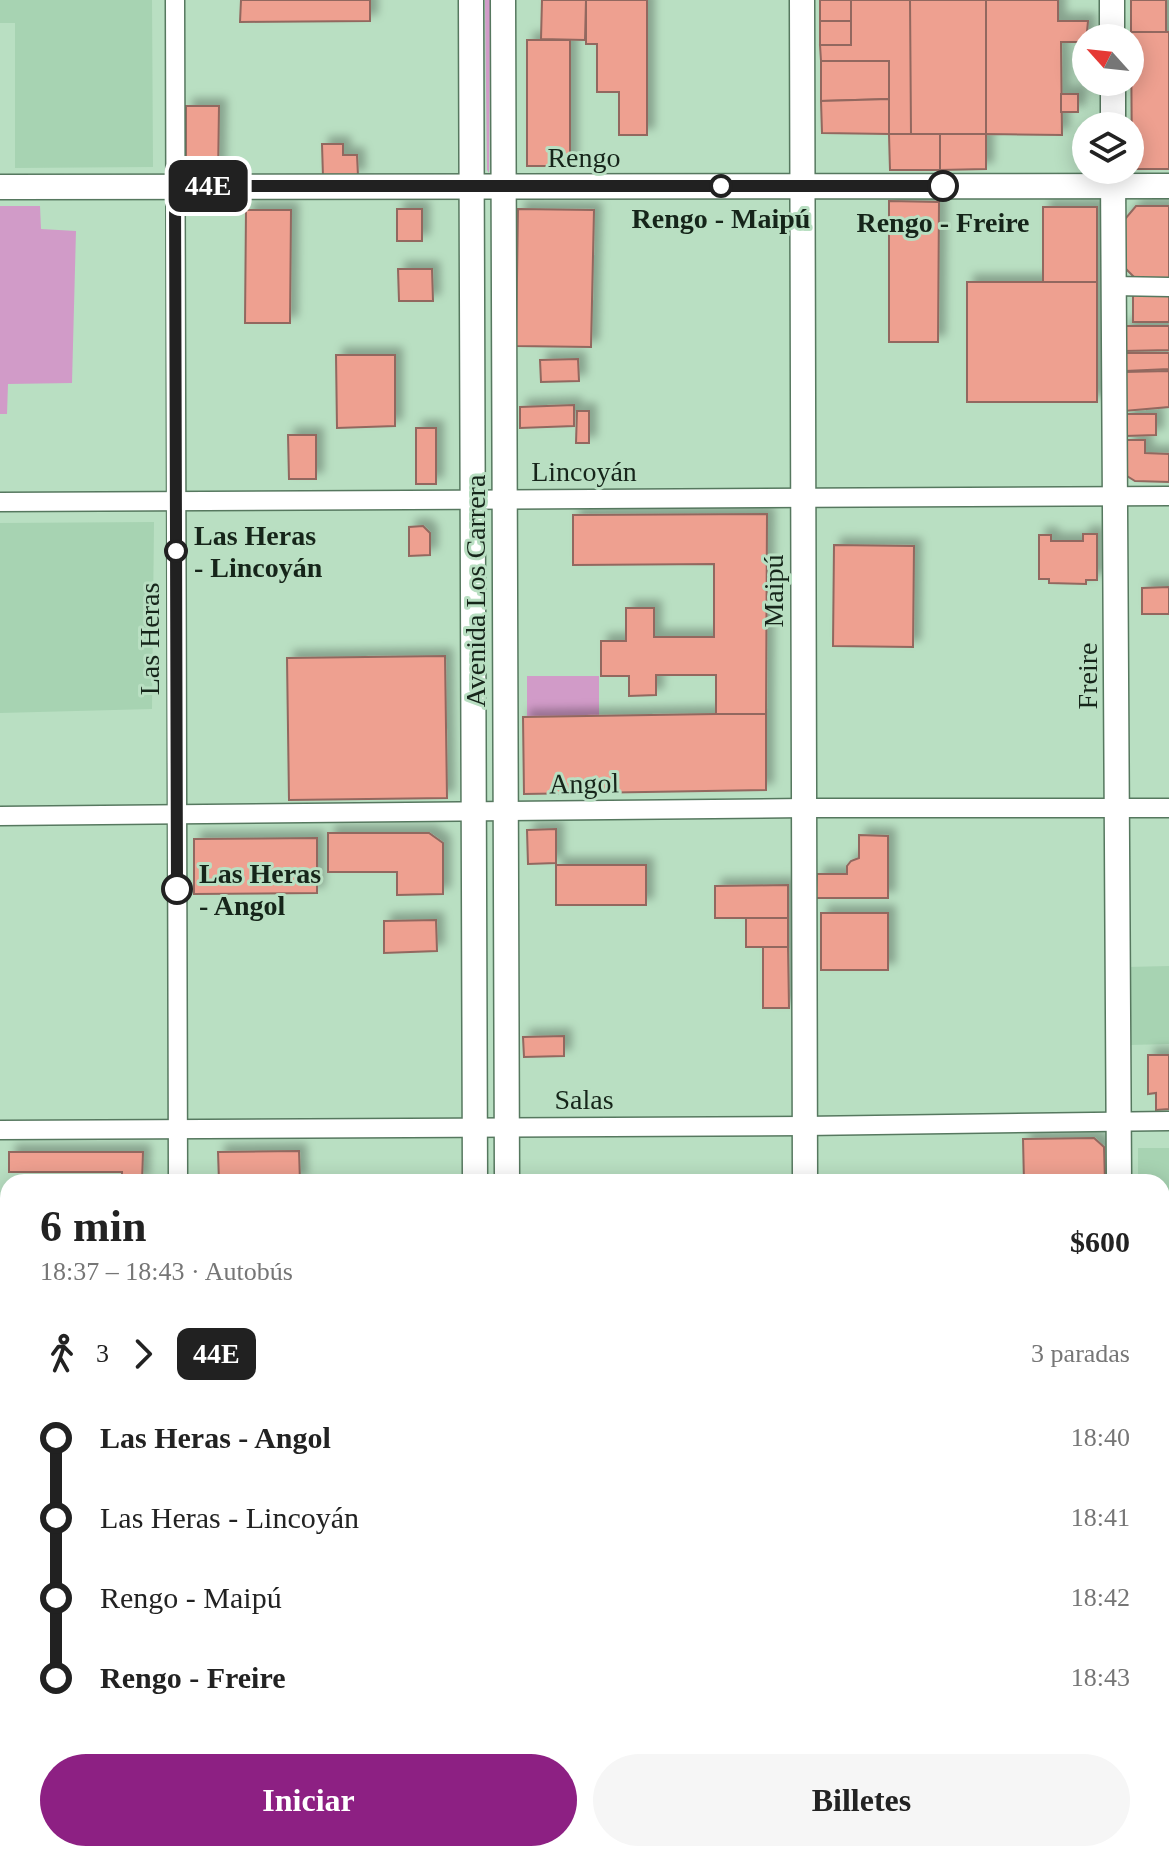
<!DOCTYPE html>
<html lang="es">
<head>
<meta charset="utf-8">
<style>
	body { margin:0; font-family:"Times New Roman",serif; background:#f6f6f6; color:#222; height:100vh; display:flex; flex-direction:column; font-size:30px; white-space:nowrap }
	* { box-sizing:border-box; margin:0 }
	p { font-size:26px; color:#767676 }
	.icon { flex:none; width:44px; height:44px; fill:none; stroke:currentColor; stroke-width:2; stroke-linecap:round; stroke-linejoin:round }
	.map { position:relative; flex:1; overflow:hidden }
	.panel { position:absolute; left:0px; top:1174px; width:1170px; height:688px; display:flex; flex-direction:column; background:#fff; border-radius:24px 24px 0 0; box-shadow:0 4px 20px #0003 }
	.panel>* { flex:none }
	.badge { padding:0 16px; border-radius:12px; font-size:28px; line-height:52px }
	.needle { width:52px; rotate:297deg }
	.tools { position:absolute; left:1072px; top:24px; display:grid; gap:16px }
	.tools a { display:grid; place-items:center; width:72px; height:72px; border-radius:50%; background:#fff; box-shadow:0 4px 20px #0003; font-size:40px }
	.map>.badge { position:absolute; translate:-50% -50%; box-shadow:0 0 0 4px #fff }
	.legs { display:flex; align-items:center; gap:12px; height:88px; padding:0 40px; font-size:26px }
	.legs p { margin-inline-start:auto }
	.overview { display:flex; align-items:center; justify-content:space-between; height:136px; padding:0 40px }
	h1 { font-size:44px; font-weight:600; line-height:60px }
	.primary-button { display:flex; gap:16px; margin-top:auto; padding:16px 40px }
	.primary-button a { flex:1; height:92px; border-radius:48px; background:#8d2083; color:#fff; font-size:32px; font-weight:600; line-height:92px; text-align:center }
	.primary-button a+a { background:#f6f6f6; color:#222 }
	ul { padding:0 40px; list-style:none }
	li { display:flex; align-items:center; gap:28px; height:80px; font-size:30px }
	li i { display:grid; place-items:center; width:12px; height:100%; margin:0 10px; background:currentColor }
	li i::after { content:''; width:20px; height:20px; margin:-10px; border:6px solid; border-radius:50%; background:#fff }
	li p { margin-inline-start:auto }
	li:first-child i { background:linear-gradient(#0000 50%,currentColor 0) }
	li:last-child i { background:linear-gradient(currentColor 50%,#0000 0) }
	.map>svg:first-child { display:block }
	.built { fill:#a7d3b2 }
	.green { fill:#d19bc8 }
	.building { fill:#eea090; stroke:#92685f; stroke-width:2; filter:url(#shadow) }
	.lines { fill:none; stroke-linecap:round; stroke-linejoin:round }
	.minor-casing { stroke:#56785f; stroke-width:21 }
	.major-casing { stroke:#56785f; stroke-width:27 }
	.minor { stroke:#fff; stroke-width:18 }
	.major { stroke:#fff; stroke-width:24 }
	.line-1-casing { stroke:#fff; stroke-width:18 }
	.line-1 { stroke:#212121; stroke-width:12 }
	.stop-1-dot { fill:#fff; stroke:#212121; stroke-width:4 }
	.labels { text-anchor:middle; stroke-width:6; stroke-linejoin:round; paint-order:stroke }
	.street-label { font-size:28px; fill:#16251a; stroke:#b9dfc2 }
	.stop-label { font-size:28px; font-weight:bold; fill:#16251a; stroke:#b9dfc2 }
</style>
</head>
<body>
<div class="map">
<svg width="1169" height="1862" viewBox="0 0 1169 1862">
	<defs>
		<filter id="shadow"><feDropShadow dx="7" dy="-7" stdDeviation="4" flood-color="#0004"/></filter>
	</defs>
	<rect width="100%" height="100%" fill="#b9dfc2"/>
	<g class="built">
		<polygon points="0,0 152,0 153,167 15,168 15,23 0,23"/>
		<polygon points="154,522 152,709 0,713 0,523"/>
		<polygon points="1169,966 1169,1044 1129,1045 1127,967"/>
		<polygon points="1138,1148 1169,1148 1169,1431 1162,1431 1162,1182 1138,1182"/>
		<polygon points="1169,1817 1169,1862 1133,1862 1133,1854 1162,1854 1162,1818"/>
	</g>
	<g class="green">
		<polygon points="485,0 490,0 489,173 487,170"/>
		<polygon points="0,206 40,206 41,229 76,231 72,383 8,384 7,414 0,414"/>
		<rect x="527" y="676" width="72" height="42"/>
	</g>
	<g class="building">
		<polygon points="241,0 370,0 370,21 240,22"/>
		<polygon points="542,0 586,0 585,40 541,39"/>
		<polygon points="586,0 647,0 647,135 619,135 619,92 597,92 597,44 586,44"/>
		<rect x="820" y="0" width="31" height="21"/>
		<polygon points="851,0 1058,0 1058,21 1088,21 1086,42 1061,42 1062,135 986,134 986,169 940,170 940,134 889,134 889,61 821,61 820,45 851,45"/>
		<polygon points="910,0 986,0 986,134 911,134"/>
		<rect x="1131" y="0" width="35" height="32"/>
		<rect x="820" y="21" width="31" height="24"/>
		<polygon points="1131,32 1169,32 1169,169 1132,169"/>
		<rect x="527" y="40" width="43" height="126"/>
		<polygon points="821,61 889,61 889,99 821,101"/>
		<rect x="1061" y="94" width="17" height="18"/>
		<polygon points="889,99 889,134 822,133 821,101"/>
		<polygon points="186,106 219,106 218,176 186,176"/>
		<polygon points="889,134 940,134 940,170 890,170"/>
		<polygon points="322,144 343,144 343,155 357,155 358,176 323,177"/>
		<polygon points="889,201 939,202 938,342 889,342"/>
		<polygon points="1136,206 1169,206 1169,278 1135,278 1125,268 1125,219"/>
		<rect x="1043" y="207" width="54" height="75"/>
		<rect x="397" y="209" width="25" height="32"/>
		<polygon points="518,209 594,210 591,347 516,346"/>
		<polygon points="246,210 291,210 290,323 245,323"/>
		<polygon points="398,269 432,269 433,301 399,301"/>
		<rect x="967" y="282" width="130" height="120"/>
		<polygon points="1169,294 1169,322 1133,322 1133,295"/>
		<polygon points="1124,326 1169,326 1169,350 1124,351"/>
		<polygon points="1125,353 1169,353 1169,369 1125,371"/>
		<polygon points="336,355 395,355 395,426 337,428"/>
		<polygon points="578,359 579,381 541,382 540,360"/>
		<polygon points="1169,371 1169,407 1124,411 1124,372"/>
		<polygon points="574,405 574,426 520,428 520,407"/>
		<polygon points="577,411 589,411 589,443 576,443"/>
		<polygon points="1125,414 1156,414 1156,435 1125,436"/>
		<rect x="416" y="428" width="20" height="56"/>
		<polygon points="288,435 316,435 316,479 289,479"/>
		<polygon points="1127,440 1145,440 1145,453 1169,454 1169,482 1135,481 1127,476"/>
		<polygon points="767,514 766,714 716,714 716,675 656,675 656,695 629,696 629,676 601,676 601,641 626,641 626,608 654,608 654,637 714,637 714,564 573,565 573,515"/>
		<polygon points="423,526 430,533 430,555 409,556 409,527"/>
		<polygon points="1083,534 1097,534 1097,580 1086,580 1086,584 1049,583 1049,579 1039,579 1039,535 1051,535 1051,541 1083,541"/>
		<polygon points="834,545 914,546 913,647 833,646"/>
		<polygon points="1169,587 1169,614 1142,614 1142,588"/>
		<polygon points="445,656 447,798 289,800 287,658"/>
		<polygon points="716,714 766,714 766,790 524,794 523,717"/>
		<polygon points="556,829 556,863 528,864 527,830"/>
		<polygon points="328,833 429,833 443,843 443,894 397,895 397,872 328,872"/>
		<polygon points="859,835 888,836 888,898 816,898 817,874 847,874 847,866 851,861 859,858"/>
		<polygon points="317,838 317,893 194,894 194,839"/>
		<rect x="556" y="865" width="90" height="40"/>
		<polygon points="788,885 788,918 715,918 715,886"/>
		<rect x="821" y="913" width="67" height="57"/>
		<rect x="746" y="918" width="42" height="29"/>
		<polygon points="436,920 437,951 384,953 384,921"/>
		<polygon points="763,947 788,947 789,1008 763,1008"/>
		<polygon points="564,1036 564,1056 524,1057 523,1037"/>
		<polygon points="1148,1055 1169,1055 1169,1109 1156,1110 1156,1093 1148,1094"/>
		<polygon points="1094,1138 1104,1147 1105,1182 1024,1182 1023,1139"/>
		<polygon points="299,1151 300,1182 219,1182 218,1152"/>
		<polygon points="9,1152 143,1152 142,1182 122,1182 122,1172 9,1172"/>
		<polygon points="0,1670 8,1670 8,1703 0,1704"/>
		<rect x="1162" y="1681" width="7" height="64"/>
		<polygon points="0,1809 3,1809 4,1832 0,1832"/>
		<rect x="200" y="1854" width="246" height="8"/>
		<polygon points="756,1854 792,1854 792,1862 755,1862"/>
		<rect x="818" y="1854" width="20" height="8"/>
		<rect x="903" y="1854" width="188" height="8"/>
	</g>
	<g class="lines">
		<defs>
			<g id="minor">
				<polyline points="175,0 178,1182"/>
				<polyline points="1114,286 1169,287"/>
				<polyline points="0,502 1169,496"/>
				<polyline points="0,816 805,808 1169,808"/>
				<polyline points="0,1130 805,1126 1169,1121"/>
				<polyline points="1162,1440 1169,1440"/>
				<polyline points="0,1444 8,1444"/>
				<polyline points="180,1854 180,1862"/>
			</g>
			<g id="major">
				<polyline points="471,0 475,1182"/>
				<polyline points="503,0 507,1182"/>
				<polyline points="802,0 805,1182"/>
				<polyline points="1112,0 1112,38"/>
				<polyline points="1113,82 1113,126"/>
				<polyline points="1113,172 1119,1182"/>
				<polyline points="0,187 1169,186"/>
				<polyline points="0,1762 8,1762"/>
				<polyline points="1162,1773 1169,1773"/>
				<polyline points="0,1785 8,1785"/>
				<polyline points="488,1854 489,1862"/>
				<polyline points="520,1854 520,1862"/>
				<polyline points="1120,1854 1121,1862"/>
				<polyline points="809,1862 809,1854"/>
			</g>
		</defs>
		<use href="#minor" class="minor-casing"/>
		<use href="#major" class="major-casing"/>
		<use href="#minor" class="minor"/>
		<use href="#major" class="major"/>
	</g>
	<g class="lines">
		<defs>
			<polyline id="line-1" points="177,889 175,186 943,186"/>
		</defs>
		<use href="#line-1" class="line-1-casing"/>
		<use href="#line-1" class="line-1"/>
	</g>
	<g class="stop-1-dot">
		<circle cx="721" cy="186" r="10"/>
		<circle cx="943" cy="186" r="14"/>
		<circle cx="176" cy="551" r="10"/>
		<circle cx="177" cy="889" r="14"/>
	</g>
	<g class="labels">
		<g class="street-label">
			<text x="584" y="167">Rengo</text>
			<text x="584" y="481">Lincoyán</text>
			<text transform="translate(475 591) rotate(-90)" y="10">Avenida Los Carrera</text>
			<text transform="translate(773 591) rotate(-90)" y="10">Maipú</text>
			<text transform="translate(149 639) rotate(-90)" y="10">Las Heras</text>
			<text transform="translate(1087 676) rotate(-90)" y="10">Freire</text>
			<text transform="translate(584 783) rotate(-1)" y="10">Angol</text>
			<text x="584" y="1109">Salas</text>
		</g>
		<g class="stop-label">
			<text x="721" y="228">Rengo - Maipú</text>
			<text x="943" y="232">Rengo - Freire</text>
			<text x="194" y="545" text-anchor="start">Las Heras<tspan x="194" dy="32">- Lincoyán</tspan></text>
			<text x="199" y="883" text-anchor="start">Las Heras<tspan x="199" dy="32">- Angol</tspan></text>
		</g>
	</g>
</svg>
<div class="tools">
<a><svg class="needle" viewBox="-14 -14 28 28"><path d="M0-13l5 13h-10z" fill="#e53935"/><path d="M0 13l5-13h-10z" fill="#767676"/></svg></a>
<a><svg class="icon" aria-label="layers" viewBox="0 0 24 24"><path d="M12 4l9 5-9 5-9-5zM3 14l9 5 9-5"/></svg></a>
</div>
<b class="badge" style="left:208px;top:186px;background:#212121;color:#fff">44E</b>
<section class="panel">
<div class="overview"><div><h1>6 min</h1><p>18:37 – 18:43 · Autobús</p></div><b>$600</b></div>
<div class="legs"><svg class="icon" aria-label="walk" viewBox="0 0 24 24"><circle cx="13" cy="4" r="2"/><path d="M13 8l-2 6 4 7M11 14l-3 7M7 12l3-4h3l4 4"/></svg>3<svg class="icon" aria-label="forward" viewBox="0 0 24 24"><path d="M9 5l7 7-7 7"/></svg><b class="badge" style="background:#212121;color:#fff">44E</b><p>3 paradas</p></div>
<ul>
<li><i style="color:#212121"></i><b>Las Heras - Angol</b><p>18:40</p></li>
<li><i style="color:#212121"></i><span>Las Heras - Lincoyán</span><p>18:41</p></li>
<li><i style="color:#212121"></i><span>Rengo - Maipú</span><p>18:42</p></li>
<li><i style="color:#212121"></i><b>Rengo - Freire</b><p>18:43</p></li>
</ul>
<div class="primary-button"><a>Iniciar</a><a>Billetes</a></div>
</section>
</div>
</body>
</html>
